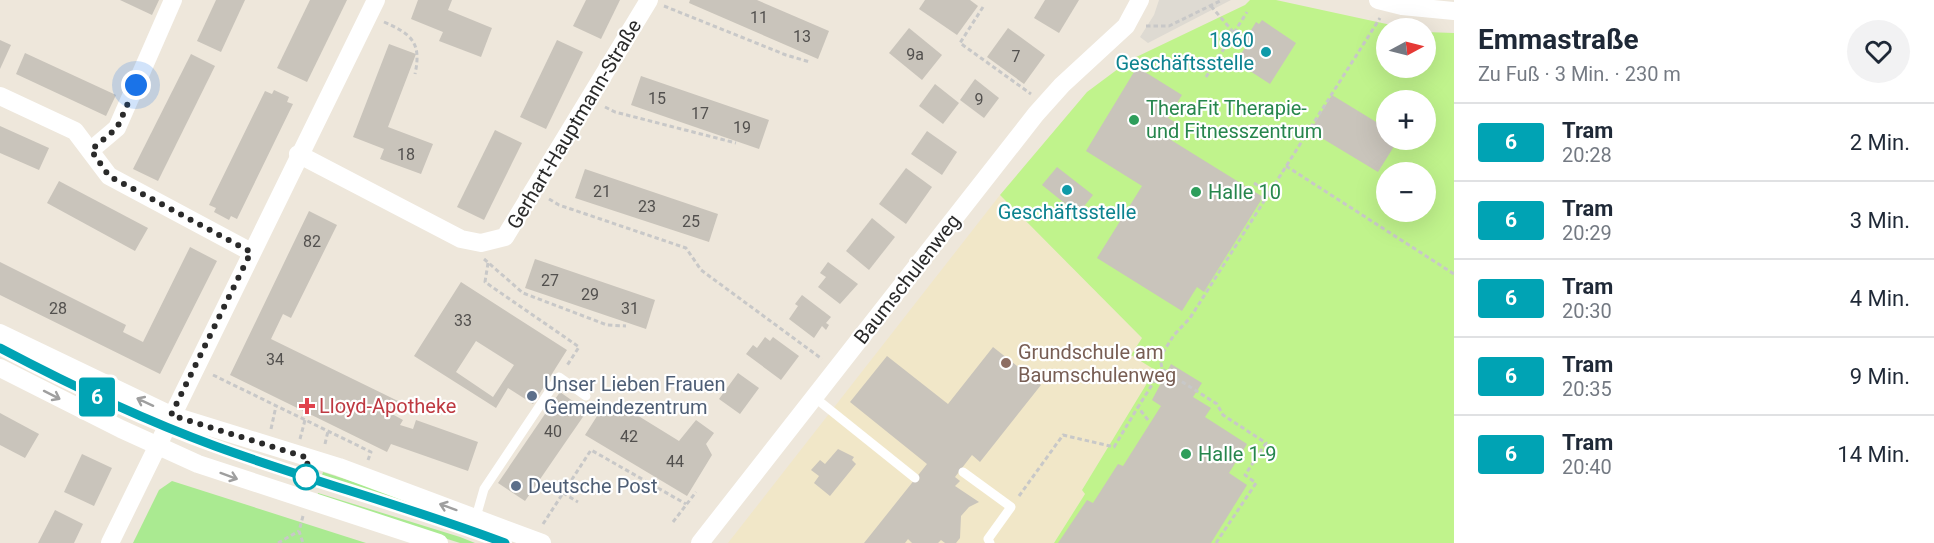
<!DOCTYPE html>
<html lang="de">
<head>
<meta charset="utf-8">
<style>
	body { margin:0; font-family:Roboto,sans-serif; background:#f2f2f3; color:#1f2937; height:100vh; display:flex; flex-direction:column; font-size:22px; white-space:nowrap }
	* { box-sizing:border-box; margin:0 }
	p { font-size:20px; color:#747a83 }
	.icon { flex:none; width:33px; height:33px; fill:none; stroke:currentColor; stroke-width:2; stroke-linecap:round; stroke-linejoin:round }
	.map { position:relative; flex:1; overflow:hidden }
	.panel { display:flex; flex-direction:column; background:#fff; width:480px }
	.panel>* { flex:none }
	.badge { padding:0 12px; border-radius:4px; font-size:21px; line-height:39px }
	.needle { width:39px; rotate:83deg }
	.tools { position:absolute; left:1376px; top:18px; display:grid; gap:12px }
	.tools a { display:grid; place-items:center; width:60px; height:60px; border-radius:50%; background:#fff; box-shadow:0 6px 24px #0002; font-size:30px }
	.you { position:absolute; width:30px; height:30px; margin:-15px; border:4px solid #fff; border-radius:50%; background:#1a73e8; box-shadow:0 0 0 9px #1a73e833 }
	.map>.badge { position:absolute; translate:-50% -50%; box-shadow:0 0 0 3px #fff }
	.round { display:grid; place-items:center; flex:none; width:63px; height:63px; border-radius:32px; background:#f2f2f3 }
	.summary { display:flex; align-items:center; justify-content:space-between; height:102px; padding:0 24px }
	h1 { font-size:28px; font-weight:700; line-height:45px }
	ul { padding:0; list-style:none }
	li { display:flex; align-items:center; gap:18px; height:78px; padding:0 24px; border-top:2px solid #e0e1e3 }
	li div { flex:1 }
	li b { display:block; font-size:22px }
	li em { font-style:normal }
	li .badge { min-width:66px; font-weight:700; text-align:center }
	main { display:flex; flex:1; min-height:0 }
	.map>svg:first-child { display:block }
	.education { fill:#f1e7c8 }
	.green { fill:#aaea91 }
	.pitch { fill:#c0f38c; fill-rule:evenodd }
	.plaza { fill:#dedad2 }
	.building { fill:#c9c4bb; fill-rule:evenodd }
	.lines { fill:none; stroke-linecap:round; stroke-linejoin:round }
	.path { stroke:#c8c8c8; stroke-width:3; stroke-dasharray:4.5 3; stroke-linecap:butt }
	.service { stroke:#fff; stroke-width:9 }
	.minor { stroke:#fff; stroke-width:18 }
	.tram { stroke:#9d9fb7; stroke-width:1.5 }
	.oneway { stroke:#9f9f9f }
	.line-casing { stroke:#fff; stroke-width:14 }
	.line { stroke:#00a3b4; stroke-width:9 }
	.walk { stroke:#2a2a2a; stroke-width:6; stroke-dasharray:0 10.8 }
	.culture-dot { fill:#0f9aa8; stroke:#fff; stroke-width:2 }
	.leisure-dot { fill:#2e9e5b; stroke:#fff; stroke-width:2 }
	.education-dot { fill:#8d6e63; stroke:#fff; stroke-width:2 }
	.service-dot { fill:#5c6f8a; stroke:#fff; stroke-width:2 }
	.health-dot { fill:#e0444e; stroke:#fff; stroke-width:2 }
	.stop-dot { fill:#fff; stroke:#00a3b4; stroke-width:3 }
	.labels { text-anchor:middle; stroke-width:4.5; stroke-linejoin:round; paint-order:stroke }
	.number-label { font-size:16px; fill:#52504e }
	.culture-label { font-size:20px; fill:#0d838f; stroke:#fff; text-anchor:end }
	.leisure-label { font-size:20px; fill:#27864d; stroke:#fff; text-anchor:start }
	.street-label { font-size:20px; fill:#2a2a2a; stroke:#fff }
	.education-label { font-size:20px; fill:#785e54; stroke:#fff; text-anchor:start }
	.service-label { font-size:20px; fill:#4e5e75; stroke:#fff; text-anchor:start }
	.health-label { font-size:20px; fill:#be3a42; stroke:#fff; text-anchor:start }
</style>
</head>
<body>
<main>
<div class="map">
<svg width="1454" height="543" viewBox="0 0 1454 543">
	<rect width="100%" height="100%" fill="#eee7db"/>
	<polygon class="education" points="1000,195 1142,338 1155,370 1082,490 1085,494 1054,543 728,543"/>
	<g class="green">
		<polygon points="323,472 385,492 511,540 384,496 321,478"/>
		<polygon points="172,481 366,543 133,543 159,490"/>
		<polygon points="318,493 460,537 475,543 460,543 317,498"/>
	</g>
	<path class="pitch" d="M1250 0H1276L1405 28H1386V68H1425V32L1454 33V543H1054L1085 494 1082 490 1155 370 1131 355 1142 338 1000 195 1087 92 1130 60 1245 5ZM1386 100H1425V140H1386ZM1386 172H1425V212H1386Z"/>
	<polygon class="plaza" points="1159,0 1231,0 1148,43 1140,37 1154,15"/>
	<g class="building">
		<polygon points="120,0 159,0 152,15"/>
		<polygon points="216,0 245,0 221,52 197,41"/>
		<polygon points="310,0 347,0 307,82 277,68"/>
		<polygon points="418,0 452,0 448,10 492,28 481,57 439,41 443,32 411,19"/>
		<polygon points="586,0 620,0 601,39 573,26"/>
		<polygon points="690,0 757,0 829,31 818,59 689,3"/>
		<polygon points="925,0 970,0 978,6 957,35 919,9"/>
		<polygon points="1045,0 1079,0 1059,33 1034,18"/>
		<polygon points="1262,20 1296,43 1270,84 1236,62 1248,43 1245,40 1256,22 1259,24"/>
		<polygon points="909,28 942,55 922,80 889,53"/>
		<polygon points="1008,28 1045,55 1024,84 987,57"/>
		<polygon points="0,40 11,45 0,69"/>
		<polygon points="557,40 583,52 546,129 520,117"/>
		<polygon points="389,44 416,54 388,127 433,144 421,174 380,159 384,149 353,137"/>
		<polygon points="25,53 116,95 106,116 16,74"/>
		<polygon points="191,54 215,66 158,181 133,169"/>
		<polygon points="1137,67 1182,95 1168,118 1180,125 1171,140 1263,197 1204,292 1197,287 1182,311 1097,258 1142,186 1086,151"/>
		<polygon points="641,76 769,120 759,149 631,105"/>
		<polygon points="975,79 999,98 984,118 960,100"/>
		<polygon points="935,84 959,103 943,124 919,106"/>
		<polygon points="274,90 289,97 287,102 293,104 237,219 231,216 229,220 214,212 216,208 209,205 265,91 272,94"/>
		<polygon points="1332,95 1386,128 1386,140 1398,140 1378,172 1310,131"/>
		<polygon points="0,126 49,148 39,170 0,153"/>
		<polygon points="495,130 522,143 484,220 457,207"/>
		<polygon points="927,131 957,152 942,175 911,154"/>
		<polygon points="1057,167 1093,195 1078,214 1042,185"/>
		<polygon points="906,168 932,187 906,224 879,204"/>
		<polygon points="585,169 718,214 709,242 575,198"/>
		<polygon points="59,181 148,228 135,251 47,203"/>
		<polygon points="309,211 337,225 291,318 283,314 271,339 398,401 392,414 403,420 400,425 413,429 416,420 478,442 468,471 391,444 387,452 230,375"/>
		<polygon points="872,218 895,237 869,270 846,251"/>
		<polygon points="190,247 217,261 160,374 0,295 0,262 126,325 123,332 143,342"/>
		<polygon points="535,259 655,300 646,329 525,288"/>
		<polygon points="828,262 858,284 840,304 818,287 826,277 820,273"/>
		<path d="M461 282 567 350 533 404 508 388 496 408 414 356ZM476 341 514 365 493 397 456 372Z"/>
		<polygon points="802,295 831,317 826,323 829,325 826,330 822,326 814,338 789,319 798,306 795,304"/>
		<polygon points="765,337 770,341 773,337 799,356 781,380 746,354 753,345 757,348"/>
		<polygon points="993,347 1041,385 980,462 972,455 955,477 960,481 955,486 979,502 969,507 961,516 960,538 956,543 945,543 941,540 938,543 912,543 908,539 905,543 864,543 927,464 850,402 887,356 948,404"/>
		<polygon points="1171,364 1202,383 1193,397 1211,408 1205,417 1247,444 1229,473 1247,485 1211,543 1058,543 1087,500 1093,503 1118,464 1123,466 1161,406 1152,400"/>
		<polygon points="738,373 759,388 740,414 719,399"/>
		<polygon points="560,392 587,411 525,501 498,483"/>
		<polygon points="610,402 617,407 619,404 679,441 696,420 714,433 706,444 712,455 687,496 585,435 599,413 602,415"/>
		<polygon points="0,413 39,434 25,458 0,445"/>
		<polygon points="838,449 854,457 852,460 856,464 830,496 814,483 819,476 811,470 820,460 825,464"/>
		<polygon points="82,454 112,468 94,506 64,492"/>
		<polygon points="55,510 83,524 74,543 38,543"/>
	</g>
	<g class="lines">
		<g class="path">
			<polyline points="664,6 786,55 810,62"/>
			<polyline points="1211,6 1234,33 1244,38"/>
			<polyline points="983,7 960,43 1031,94"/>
			<path d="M384 22C411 34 422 42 415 74"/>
			<polyline points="1146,26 1169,26 1222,0"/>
			<polyline points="1206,77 1247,12"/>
			<polyline points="605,107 615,112 736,143"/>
			<polyline points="1286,166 1454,274"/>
			<polyline points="1254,183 1269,193"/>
			<polyline points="549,199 559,205 686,248 701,270 822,359"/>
			<polyline points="484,259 523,293 607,325 626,326"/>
			<polyline points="488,263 485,282 579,347 566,367"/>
			<polyline points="213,375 371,452 368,460"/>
			<polyline points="1148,420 1138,407 1162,369"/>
			<polyline points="271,429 276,406"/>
			<polyline points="300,439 305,420"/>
			<polyline points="325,444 328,431"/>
			<polyline points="563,493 578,502"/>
			<polyline points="1019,496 1063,435 1114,447 1138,407"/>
			<polyline points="303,516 299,531 303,543"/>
			<polyline points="673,522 696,492"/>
			<polyline points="543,524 591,450 686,504"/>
			<polyline points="278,543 299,531"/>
			<polyline points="1216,543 1256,483 1245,475 1266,443 1223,415 1217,404 1162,369 1160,357 1174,335 1190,318 1380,18"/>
		</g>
		<g class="service">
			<polyline points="814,397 915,478"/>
			<polyline points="963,472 1011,507 988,539 990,543"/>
			<polyline points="476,517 484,489 559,377 586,396"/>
		</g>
		<g class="minor">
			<polyline points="1378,0 1402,6 1454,11"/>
			<polyline points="0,96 75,131 109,176 251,252"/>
			<polyline points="91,150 117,128 173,0"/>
			<polyline points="298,154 461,239 481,243 505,237 649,0"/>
			<polyline points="0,333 171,415 339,467 542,543"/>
			<polyline points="0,368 121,429 198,464 439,543"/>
			<polyline points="110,543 376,0"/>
			<polyline points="700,543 1036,114 1062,85 1126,26 1140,0"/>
		</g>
		<path class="tram" d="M0 348C67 383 135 417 207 443 305 479 407 506 505 543"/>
	</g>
	<defs><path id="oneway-shaft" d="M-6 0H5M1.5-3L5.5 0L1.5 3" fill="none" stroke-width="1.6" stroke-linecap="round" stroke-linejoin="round" transform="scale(1.5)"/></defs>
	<g class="oneway">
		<use href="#oneway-shaft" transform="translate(52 395) rotate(27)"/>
		<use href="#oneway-shaft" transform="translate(145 402) rotate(-155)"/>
		<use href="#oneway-shaft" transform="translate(229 476) rotate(20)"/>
		<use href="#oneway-shaft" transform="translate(448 507) rotate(-160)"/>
	</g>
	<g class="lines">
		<defs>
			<path id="line" d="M0 348C70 385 141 419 215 446 311 481 410 507 505 543"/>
		</defs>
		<use href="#line" class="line-casing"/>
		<use href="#line" class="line"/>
		<polyline class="walk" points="136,85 117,128 91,150 109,176 251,252 171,415 308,458 306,477"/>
	</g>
	<g class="culture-dot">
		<circle cx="1266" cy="52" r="6"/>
		<circle cx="1067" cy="190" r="6"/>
	</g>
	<g class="leisure-dot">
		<circle cx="1134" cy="120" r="6"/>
		<circle cx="1196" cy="192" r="6"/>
		<circle cx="1186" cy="454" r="6"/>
	</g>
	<circle class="education-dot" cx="1006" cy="363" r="6"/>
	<g class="service-dot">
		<circle cx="532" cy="396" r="6"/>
		<circle cx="516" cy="486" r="6"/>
	</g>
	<path class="health-dot" d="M304 397h6v6h6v6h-6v6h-6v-6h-6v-6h6z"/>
	<circle class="stop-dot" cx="306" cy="477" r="12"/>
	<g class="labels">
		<g class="number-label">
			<text x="759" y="23">11</text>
			<text x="802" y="42">13</text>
			<text x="915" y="60">9a</text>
			<text x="1016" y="62">7</text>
			<text x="657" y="104">15</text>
			<text x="979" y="105">9</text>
			<text x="700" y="119">17</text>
			<text x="742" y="133">19</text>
			<text x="406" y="160">18</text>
			<text x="602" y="197">21</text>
			<text x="647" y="212">23</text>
			<text x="691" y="227">25</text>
			<text x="312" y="247">82</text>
			<text x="550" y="286">27</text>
			<text x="590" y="300">29</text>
			<text x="58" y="314">28</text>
			<text x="630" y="314">31</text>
			<text x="463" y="326">33</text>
			<text x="275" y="365">34</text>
			<text x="553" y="437">40</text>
			<text x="629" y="442">42</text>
			<text x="675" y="467">44</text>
		</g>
		<g class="culture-label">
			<text x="1254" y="47">1860<tspan x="1254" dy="23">Geschäftsstelle</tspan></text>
			<text x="1067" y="219" text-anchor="middle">Geschäftsstelle</text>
		</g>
		<g class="leisure-label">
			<text x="1146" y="115">TheraFit Therapie-<tspan x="1146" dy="23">und Fitnesszentrum</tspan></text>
			<text x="1208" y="199">Halle 10</text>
			<text x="1198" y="461">Halle 1-9</text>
		</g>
		<g class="street-label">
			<text transform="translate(574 124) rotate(-59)" y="7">Gerhart-Hauptmann-Straße</text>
			<text transform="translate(907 279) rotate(-52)" y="7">Baumschulenweg</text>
		</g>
		<g class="education-label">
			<text x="1018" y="359">Grundschule am<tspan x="1018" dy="23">Baumschulenweg</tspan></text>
		</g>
		<g class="service-label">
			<text x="544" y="391">Unser Lieben Frauen<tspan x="544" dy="23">Gemeindezentrum</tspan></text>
			<text x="528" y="493">Deutsche Post</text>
		</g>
		<g class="health-label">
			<text x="319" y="413">Lloyd-Apotheke</text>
		</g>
	</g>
</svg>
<div class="tools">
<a><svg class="needle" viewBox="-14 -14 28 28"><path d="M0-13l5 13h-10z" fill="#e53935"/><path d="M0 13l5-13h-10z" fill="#747a83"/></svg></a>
<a>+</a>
<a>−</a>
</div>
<div class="you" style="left:136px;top:85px"></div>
<b class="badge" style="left:97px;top:397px;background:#00a3b4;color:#fff">6</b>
</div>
<section class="panel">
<div class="summary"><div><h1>Emmastraße</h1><p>Zu Fuß · 3 Min. · 230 m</p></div><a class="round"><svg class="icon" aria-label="heart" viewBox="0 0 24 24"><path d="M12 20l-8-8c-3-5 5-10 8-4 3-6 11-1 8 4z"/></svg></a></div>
<ul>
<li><span class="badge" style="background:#00a3b4;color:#fff">6</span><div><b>Tram</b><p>20:28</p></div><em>2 Min.</em></li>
<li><span class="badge" style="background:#00a3b4;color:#fff">6</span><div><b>Tram</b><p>20:29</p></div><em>3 Min.</em></li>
<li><span class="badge" style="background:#00a3b4;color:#fff">6</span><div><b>Tram</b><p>20:30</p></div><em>4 Min.</em></li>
<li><span class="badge" style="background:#00a3b4;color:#fff">6</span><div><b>Tram</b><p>20:35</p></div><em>9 Min.</em></li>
<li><span class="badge" style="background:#00a3b4;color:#fff">6</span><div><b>Tram</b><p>20:40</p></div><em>14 Min.</em></li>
</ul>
</section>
</main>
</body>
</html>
